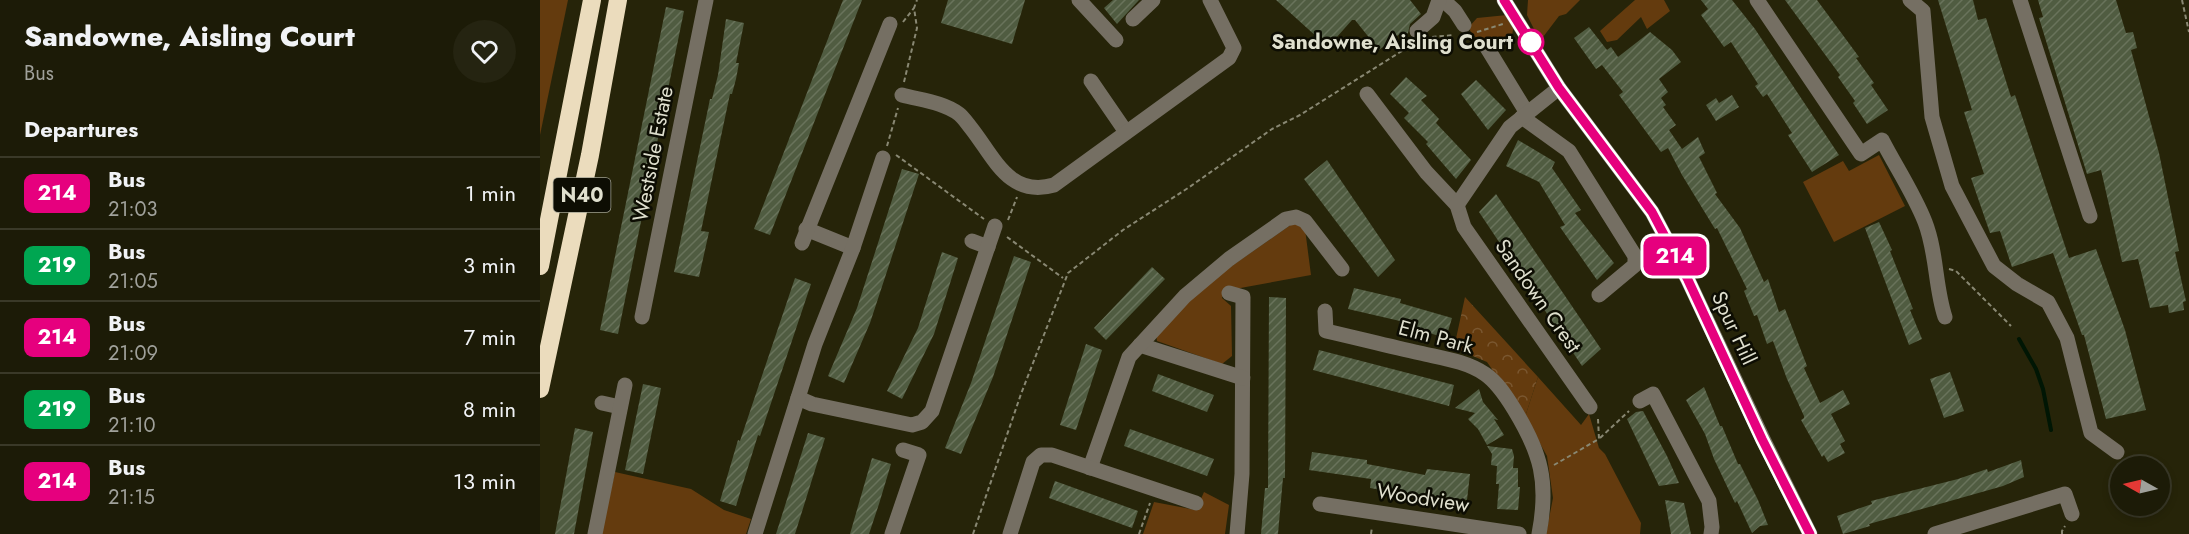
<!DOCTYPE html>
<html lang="en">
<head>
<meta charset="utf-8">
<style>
	body { margin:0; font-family:Jost,sans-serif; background:#252411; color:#f1f3f6; height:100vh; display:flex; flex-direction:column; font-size:22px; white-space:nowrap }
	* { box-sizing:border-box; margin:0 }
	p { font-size:20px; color:#a0a19b }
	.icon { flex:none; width:33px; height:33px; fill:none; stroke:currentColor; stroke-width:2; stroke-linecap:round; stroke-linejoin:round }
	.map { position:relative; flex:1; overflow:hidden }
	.sheet { display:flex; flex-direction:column; background:#1c1b07; width:540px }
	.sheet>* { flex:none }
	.badge { padding:0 12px; border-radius:9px; font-size:21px; line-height:39px }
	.needle { width:39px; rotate:278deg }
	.controls { position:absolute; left:1570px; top:456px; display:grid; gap:12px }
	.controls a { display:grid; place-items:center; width:60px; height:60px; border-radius:50%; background:#1c1b07; box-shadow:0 3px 9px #0003,0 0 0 2px #3a3928; font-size:30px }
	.map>.badge { position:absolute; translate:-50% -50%; box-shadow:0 0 0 3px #fff }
	h2 { padding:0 24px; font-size:22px; line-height:54px }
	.round { display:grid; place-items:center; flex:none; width:63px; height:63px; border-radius:32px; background:#252411 }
	.headline { display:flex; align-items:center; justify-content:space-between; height:102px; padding:0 24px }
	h1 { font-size:28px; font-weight:800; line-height:45px }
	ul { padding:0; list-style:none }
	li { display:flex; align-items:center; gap:18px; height:72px; padding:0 24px; border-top:2px solid #3a3928 }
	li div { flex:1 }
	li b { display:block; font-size:22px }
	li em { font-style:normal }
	li .badge { min-width:66px; font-weight:700; text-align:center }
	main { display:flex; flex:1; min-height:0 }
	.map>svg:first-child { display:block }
	.grass { fill:#643b0e }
	.forest { fill:url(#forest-crowns) }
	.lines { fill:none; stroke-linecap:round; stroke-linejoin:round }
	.stream { stroke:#001604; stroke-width:4 }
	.building { fill:url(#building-hatch) }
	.path { stroke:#898873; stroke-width:2; stroke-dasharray:4.5 3; stroke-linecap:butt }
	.minor { stroke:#756f63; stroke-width:15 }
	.highway { stroke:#ebdcbd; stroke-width:18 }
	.line-casing { stroke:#fff; stroke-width:14 }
	.line { stroke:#e6007e; stroke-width:9 }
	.stop-dot { fill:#fff; stroke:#e6007e; stroke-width:3 }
	.labels { text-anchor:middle; stroke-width:5; stroke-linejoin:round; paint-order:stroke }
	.shield { fill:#0d0d03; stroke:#a0a091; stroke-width:1.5 }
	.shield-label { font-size:20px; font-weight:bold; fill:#dfdfce }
	.stop-label { font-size:21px; font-weight:bold; fill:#dfdfce; stroke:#0d0d03; text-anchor:end }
	.street-label { font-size:21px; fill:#dfdfce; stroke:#0d0d03 }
</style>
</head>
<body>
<main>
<section class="sheet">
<div class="headline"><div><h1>Sandowne, Aisling Court</h1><p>Bus</p></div><a class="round"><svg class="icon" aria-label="heart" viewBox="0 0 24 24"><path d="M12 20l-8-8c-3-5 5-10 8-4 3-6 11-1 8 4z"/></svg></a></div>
<h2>Departures</h2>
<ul>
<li><span class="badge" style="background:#e6007e;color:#fff">214</span><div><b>Bus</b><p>21:03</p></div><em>1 min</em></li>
<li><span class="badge" style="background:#00a651;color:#fff">219</span><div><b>Bus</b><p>21:05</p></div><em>3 min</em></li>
<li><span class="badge" style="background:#e6007e;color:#fff">214</span><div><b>Bus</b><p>21:09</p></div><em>7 min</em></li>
<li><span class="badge" style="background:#00a651;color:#fff">219</span><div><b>Bus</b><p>21:10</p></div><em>8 min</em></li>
<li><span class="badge" style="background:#e6007e;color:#fff">214</span><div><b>Bus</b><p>21:15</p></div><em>13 min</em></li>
</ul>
</section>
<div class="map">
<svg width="1649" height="534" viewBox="0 0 1649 534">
	<defs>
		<pattern id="forest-crowns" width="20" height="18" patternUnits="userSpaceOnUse" patternTransform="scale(1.5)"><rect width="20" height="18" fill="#643b0e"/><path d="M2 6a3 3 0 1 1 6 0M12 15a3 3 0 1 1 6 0" fill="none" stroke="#7a5730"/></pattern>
		<pattern id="building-hatch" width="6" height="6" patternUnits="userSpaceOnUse" patternTransform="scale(1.5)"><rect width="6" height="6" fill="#505c41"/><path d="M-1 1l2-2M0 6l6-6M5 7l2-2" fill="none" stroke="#69735b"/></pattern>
	</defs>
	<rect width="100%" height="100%" fill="#262409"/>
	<g class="grass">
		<polygon points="0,0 28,0 0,135"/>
		<polygon points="988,0 1040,0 1026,14 1019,16 1000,41 987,15"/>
		<polygon points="1095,0 1124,0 1130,11 1107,29 1101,17 1077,40 1067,42 1060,31"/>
		<path d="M967 15 974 25 971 40C956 40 933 45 929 27L937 18Z"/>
		<polygon points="1339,155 1365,206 1294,242 1263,182 1303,161 1309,171"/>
		<polygon points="755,222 765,229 771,275 684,291 682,298 691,306 692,356 682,364 617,341 616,334 647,297"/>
		<polygon points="998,377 1041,425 1049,414 1059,448 1065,454 1101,523 1100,534 1006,534 1013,498 1007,456 985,417"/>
		<polygon points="75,472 151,489 184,510 211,519 206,534 61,534"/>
		<polygon points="664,492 689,505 685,534 603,534 614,502 656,510"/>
	</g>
	<polygon class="forest" points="925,297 998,377 985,417 947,362 914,348"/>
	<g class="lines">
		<polyline class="stream" points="1479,339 1496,369 1503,389 1511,430"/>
	</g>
	<g class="building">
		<polygon points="303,0 322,0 230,235 214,229"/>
		<polygon points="408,0 485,0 472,44 401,23"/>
		<polygon points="573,0 599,0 577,24 564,8"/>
		<polygon points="736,0 870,0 881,14 870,24 868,33 864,36 861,33 839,50 815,20 812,20 788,47"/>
		<polygon points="1161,0 1192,0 1215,29 1299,155 1272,172 1248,135 1252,133 1227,94 1223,97 1215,86 1218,84 1191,42 1184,47 1161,15 1168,9"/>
		<polygon points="1245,0 1277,0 1319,57 1316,58 1334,83 1331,85 1348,110 1327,124 1313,103 1315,101 1298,77 1300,75"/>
		<polygon points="1398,0 1433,0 1438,20 1446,18 1471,97 1475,95 1529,258 1556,249 1585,330 1606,410 1566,419 1544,335 1542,335 1513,253 1472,267 1460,231 1450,233 1431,178 1444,174 1424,112 1432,110"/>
		<polygon points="1498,0 1576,0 1586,33 1593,32 1597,48 1591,50 1619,153 1639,251 1635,252 1646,301 1643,302 1644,310 1629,313 1628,305 1610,308 1598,259 1582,262 1561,170 1547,174 1499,18 1503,17"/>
		<polygon points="126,7 144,11 78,334 60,330"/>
		<polygon points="186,19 204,23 196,63 199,63 196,79 192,94 190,94 161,231 169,232 159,277 134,272 170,99 172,99 178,75"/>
		<polygon points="1049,27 1067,50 1071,47 1078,57 1110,32 1132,50 1141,62 1119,79 1128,92 1121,98 1126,105 1123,107 1136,125 1129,130 1142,149 1158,137 1165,153 1159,157 1177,193 1175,194 1200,228 1224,282 1228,279 1239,312 1245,309 1267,366 1264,368 1280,403 1303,390 1310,404 1291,414 1305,441 1300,444 1305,453 1288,462 1284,455 1282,457 1261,420 1264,418 1264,416 1247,379 1233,341 1227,344 1217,315 1214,316 1204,291 1207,289 1177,228 1175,229 1142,175 1128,148 1121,152 1079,95 1083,92 1062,65 1056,69 1034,38"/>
		<polygon points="866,77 887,96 881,100 899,119 896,123 931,160 916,179 886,144 888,142 864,118 869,113 850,94"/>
		<polygon points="936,80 966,110 948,130 921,94"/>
		<polygon points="1192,95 1199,107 1176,121 1166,105 1176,98 1179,103"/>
		<polygon points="978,140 1015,162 1012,168 1041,210 1035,213 1074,263 1057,280 1020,227 1025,225 999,182 966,166"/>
		<polygon points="787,160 855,260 838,277 764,179"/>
		<polygon points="362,169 379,174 330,323 304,383 288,376 317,308"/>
		<polygon points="956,194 1061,349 1042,366 939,212"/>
		<polygon points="1339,222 1352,250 1350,251 1373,309 1370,310 1382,339 1369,345 1325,228"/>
		<polygon points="402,252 418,258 394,334 362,399 347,391 378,328"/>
		<polygon points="474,256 491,262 453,377 421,454 405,448 431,383"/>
		<polygon points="612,267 625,279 566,340 554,328"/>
		<polygon points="255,278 271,284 220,436 218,435 196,506 180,501 198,440 200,441"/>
		<polygon points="814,288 861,299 860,303 912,318 906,338 859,324 860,321 808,309"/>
		<polygon points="729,297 746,298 745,478 743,478 738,534 721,534 725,488 728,488"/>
		<polygon points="546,344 562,350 536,430 520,425"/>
		<polygon points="779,350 914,385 909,406 773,370"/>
		<polygon points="1410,372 1424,411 1404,418 1390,379"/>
		<polygon points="618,374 674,395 667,412 612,391"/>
		<polygon points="103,384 121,388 103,474 85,470"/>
		<polygon points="1164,387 1180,426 1182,426 1198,464 1200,464 1218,500 1228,525 1220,526 1212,533 1197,501 1195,503 1174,459 1165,434 1146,400"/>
		<polygon points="939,389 943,402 958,420 954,419 964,435 947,445 938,429 928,419 935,413 915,408"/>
		<polygon points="1103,411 1127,456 1139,483 1119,486 1087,419 1096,412"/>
		<polygon points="35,428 53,432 34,534 15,534"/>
		<polygon points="590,429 674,459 667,476 584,446"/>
		<polygon points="268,433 285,438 255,534 236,534"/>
		<polygon points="947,446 972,449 974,456 973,468 978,468 978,487 980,487 978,510 957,509 959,484 956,484 957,466 951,465 952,454"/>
		<polygon points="772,452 827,460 827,464 885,475 887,469 930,474 927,500 876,494 875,496 830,488 831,479 769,470"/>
		<polygon points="332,458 351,464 339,504 329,534 310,534"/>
		<polygon points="1481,460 1484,477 1463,486 1329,524 1330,526 1303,534 1297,516 1332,504 1331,501 1418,479 1447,469 1448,472"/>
		<polygon points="515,481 598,511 592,528 509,498"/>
		<polygon points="1125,500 1144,503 1151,534 1131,534"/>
	</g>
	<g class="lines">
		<g class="path">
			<polyline points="1642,0 1649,32"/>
			<polyline points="363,22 374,8"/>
			<polyline points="937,32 963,24"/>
			<polyline points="892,37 914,35"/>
			<polyline points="364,82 377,28 374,8 377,0"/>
			<polyline points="347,146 358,108"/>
			<polyline points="356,155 444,219"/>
			<polyline points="468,220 477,197"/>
			<polyline points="467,237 523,278"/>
			<polyline points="1409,269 1416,271 1471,326"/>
			<polyline points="1060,438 1089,411"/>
			<polyline points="1014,465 1059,439 1058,419"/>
			<polyline points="433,534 481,394 528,273 583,230 648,188 732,129 760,115 873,44"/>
			<polyline points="599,534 610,503"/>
			<polyline points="831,534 832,527"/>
			<polyline points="1522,534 1522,531 1525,526"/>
		</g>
		<g class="minor">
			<polyline points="539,0 576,40"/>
			<polyline points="903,0 915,11 924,25"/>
			<polyline points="964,0 1019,88 1112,212 1148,280 1223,439 1270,534"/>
			<path d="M1217 0 1321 154 1342 140C1356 167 1374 194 1385 222 1397 253 1395 287 1405 317"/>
			<polyline points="1370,0 1383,11 1392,117 1412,186 1454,266 1477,284 1508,302 1527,338 1551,433 1577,452"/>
			<polyline points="1480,0 1550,216"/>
			<polyline points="593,19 613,0"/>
			<polyline points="877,31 893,17 899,0"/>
			<polyline points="946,46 987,113"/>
			<polyline points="551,81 586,132"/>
			<polyline points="827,94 886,172 917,205 924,227 1050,407"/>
			<path d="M362 95C380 100 403 102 419 114 423 117 427 123 431 128 454 157 469 198 514 185L689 58 694 48 670 0"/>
			<polyline points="982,117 1029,151 1095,256 1095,265 1059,295"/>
			<polyline points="917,205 970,127 1019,88"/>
			<polyline points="266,229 313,248"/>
			<polyline points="432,241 448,247"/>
			<polyline points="262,243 350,24"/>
			<polyline points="689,293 703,297 702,474 697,534"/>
			<path d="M785 311 786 331C817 338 848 346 880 353 901 358 926 361 945 374 957 382 966 396 974 409 1001 453 1009 482 999 534"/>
			<polyline points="102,317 166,0"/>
			<polyline points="600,345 703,378"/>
			<polyline points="258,398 272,404 372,425 382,422 392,411 455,226"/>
			<polyline points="1100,401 1113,394 1169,501 1172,527 1171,534"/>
			<polyline points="62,403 80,407"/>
			<polyline points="550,468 589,357 645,296 689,259 746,219 756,217 765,221 802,269"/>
			<polyline points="780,504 979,534"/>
			<polyline points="55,534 85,385"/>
			<polyline points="215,534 275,344 313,248 343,158"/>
			<polyline points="352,534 379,455 363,450"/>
			<polyline points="470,534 493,462 501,455 512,455 656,503"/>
			<polyline points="1395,534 1525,494 1532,514"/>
		</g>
		<g class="highway">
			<polyline points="0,266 52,0"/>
			<polyline points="0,389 50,155 78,0"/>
		</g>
	</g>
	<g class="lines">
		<defs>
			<polyline id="line" points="964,0 1019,88 1112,212 1148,280 1222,439 1270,534"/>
		</defs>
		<use href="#line" class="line-casing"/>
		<use href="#line" class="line"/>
	</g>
	<circle class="stop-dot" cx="991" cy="42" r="12"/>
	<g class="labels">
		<rect class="shield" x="13.5" y="178" width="57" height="34" rx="4.5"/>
		<g class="shield-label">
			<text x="42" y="202">N40</text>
		</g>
		<g class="stop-label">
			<text x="973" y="49">Sandowne, Aisling Court</text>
		</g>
		<g class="street-label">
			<text transform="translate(113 154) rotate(-79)" y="7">Westside Estate</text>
			<text transform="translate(998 296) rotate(55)" y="7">Sandown Crest</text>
			<text transform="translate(1194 328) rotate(65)" y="7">Spur Hill</text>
			<text transform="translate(896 337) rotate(15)" y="7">Elm Park</text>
			<text transform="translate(883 498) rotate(9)" y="7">Woodview</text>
		</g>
	</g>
</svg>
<div class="controls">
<a><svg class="needle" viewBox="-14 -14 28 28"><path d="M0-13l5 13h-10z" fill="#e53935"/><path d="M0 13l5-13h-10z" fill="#a0a19b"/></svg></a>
</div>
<b class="badge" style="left:1135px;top:256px;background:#e6007e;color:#fff">214</b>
</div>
</main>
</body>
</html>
